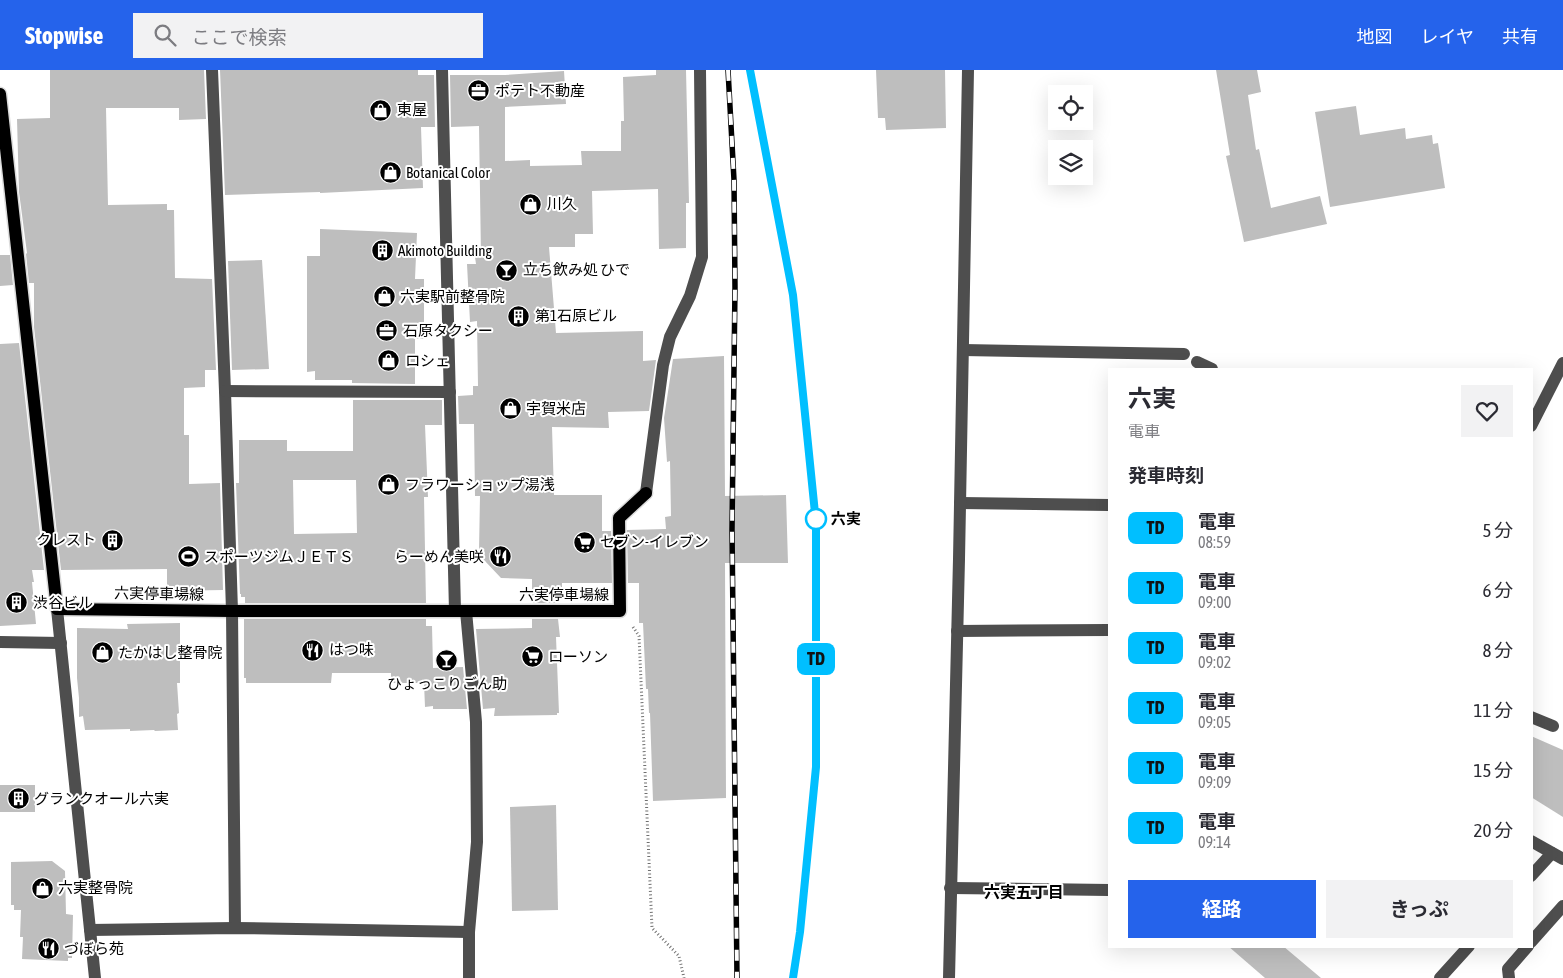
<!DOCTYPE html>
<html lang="ja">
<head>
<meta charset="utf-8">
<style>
	body { margin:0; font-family:"Asap Condensed","Noto Sans JP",sans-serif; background:#f2f2f3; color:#2b2b33; height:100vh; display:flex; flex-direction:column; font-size:19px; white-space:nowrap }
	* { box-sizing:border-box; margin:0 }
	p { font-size:16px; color:#7c7c81 }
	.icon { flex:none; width:28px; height:28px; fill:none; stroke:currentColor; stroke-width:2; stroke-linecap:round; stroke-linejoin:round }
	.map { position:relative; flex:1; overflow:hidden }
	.drawer { position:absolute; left:1108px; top:298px; width:425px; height:580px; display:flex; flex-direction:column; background:#fff; border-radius:0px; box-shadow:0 5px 20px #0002 }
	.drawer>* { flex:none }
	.badge { padding:0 10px; border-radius:8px; font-size:18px; line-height:32px }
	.buttons { position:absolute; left:1048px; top:15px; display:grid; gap:10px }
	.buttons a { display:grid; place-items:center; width:45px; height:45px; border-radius:0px; background:#fff; box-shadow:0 5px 20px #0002; font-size:25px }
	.map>.badge { position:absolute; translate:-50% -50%; box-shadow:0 0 0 2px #fff }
	h2 { padding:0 20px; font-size:19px; line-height:45px }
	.round { display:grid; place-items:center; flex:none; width:52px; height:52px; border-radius:0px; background:#f2f2f3 }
	.overview { display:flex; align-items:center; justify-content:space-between; height:85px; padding:0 20px }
	h1 { font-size:24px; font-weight:700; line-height:38px }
	.cta { display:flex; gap:10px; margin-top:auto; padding:10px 20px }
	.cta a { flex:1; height:58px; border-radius:0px; background:#2563eb; color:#fff; font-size:20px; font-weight:700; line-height:58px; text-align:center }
	.cta a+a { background:#f2f2f3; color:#2b2b33 }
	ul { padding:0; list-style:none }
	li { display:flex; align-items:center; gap:15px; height:60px; padding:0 20px }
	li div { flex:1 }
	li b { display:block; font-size:19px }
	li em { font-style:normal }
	li .badge { min-width:55px; font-weight:700; text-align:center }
	header { display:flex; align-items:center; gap:30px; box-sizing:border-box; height:70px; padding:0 25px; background:#2563eb; color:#fff }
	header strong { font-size:24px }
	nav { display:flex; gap:28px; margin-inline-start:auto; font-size:18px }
	.search { width:350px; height:45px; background:#f2f2f3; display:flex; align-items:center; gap:12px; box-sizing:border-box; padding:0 18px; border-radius:0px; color:#7c7c81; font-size:19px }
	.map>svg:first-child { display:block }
	.building { fill:#bebebe; fill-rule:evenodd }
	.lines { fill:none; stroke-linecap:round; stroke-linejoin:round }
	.major-casing { stroke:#dbdbdb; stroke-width:15 }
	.path { stroke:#707070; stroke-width:3; stroke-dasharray:1 2.5; stroke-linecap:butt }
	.minor { stroke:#4e4e4e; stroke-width:12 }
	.major { stroke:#000; stroke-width:12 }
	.rail-casing { stroke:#000; stroke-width:5.5 }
	.rail { stroke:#fff; stroke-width:4; stroke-dasharray:11; stroke-linecap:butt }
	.line-casing { stroke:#fff; stroke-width:11 }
	.line { stroke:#00bfff; stroke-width:8 }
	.stop-dot { fill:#fff; stroke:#00bfff; stroke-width:2.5 }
	.labels { text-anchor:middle; stroke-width:4; stroke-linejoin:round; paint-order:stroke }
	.poi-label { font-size:15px; fill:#000; stroke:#fff; text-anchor:start }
	.stop-label { font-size:15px; font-weight:bold; fill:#000; stroke:#fff; text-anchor:start }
	.street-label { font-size:15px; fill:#000; stroke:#fff }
	.neighbourhood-label { font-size:16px; font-weight:bold; fill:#000; stroke:#fff }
</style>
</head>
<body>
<header>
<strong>Stopwise</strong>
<div class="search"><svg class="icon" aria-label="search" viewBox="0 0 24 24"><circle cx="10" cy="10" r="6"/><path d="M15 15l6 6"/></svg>ここで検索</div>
<nav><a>地図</a><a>レイヤ</a><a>共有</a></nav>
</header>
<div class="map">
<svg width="1563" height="908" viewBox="0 0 1563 908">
	<rect width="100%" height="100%" fill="#fff"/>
	<g class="building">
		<polygon points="50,0 204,0 206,49 179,50 179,38 106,38 108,135 167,134 167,140 174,140 175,208 212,209 216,300 205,300 205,317 184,318 184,365 189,365 189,414 220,413 223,520 167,521 167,499 61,500 34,257 34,213 29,213 26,184 27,183 19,122 17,49 50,48"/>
		<polygon points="220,0 418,0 418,5 434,5 435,57 421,57 423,118 320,123 320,122 225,125"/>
		<polygon points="656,0 686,0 689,133 686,133 686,178 659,179 658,119 592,121 593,164 575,164 575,177 549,177 556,263 643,261 643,291 656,290 649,341 608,342 609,358 552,357 554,425 602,425 602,461 611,461 612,513 562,513 562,519 555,519 556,533 532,533 532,509 501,508 484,490 479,481 480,426 475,426 474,354 459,354 458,326 473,325 473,316 478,316 477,251 470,252 467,194 476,194 475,187 481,187 479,56 451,57 450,5 505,5 564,1 566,34 505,37 505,91 530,90 530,96 582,95 581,81 621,81 621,51 624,51 623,7 656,5"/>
		<polygon points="876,0 945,0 946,58 886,60 885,48 878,48"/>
		<polygon points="1216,0 1257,0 1261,22 1248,25 1256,80 1259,79 1271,138 1320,126 1327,154 1244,172 1226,86 1230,85"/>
		<polygon points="1356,36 1360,65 1405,58 1406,69 1432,65 1433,74 1438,73 1445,118 1330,137 1315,42"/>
		<polygon points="320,159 417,163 415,209 424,209 424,269 415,269 415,314 352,313 352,310 315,310 315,301 307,302 307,186 320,186"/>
		<polygon points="0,185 10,185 13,215 0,216"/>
		<polygon points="262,190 269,299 232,300 228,191"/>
		<polygon points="19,273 44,500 32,500 34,512 32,512 36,554 0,556 0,274"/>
		<polygon points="724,286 725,426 786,425 788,493 725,493 726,728 653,731 650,643 649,643 648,619 646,619 643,553 639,553 639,513 628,513 627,460 666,459 665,447 671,446 670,391 667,392 664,348 673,289"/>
		<path d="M353 330H442V355H425L428 427H424L426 533H245V527H241V524H240L236 413H239V370H287V381H353ZM293 410H356L357 463 294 464Z"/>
		<polygon points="244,549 426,549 426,556 432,556 433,598 463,597 467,639 433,639 433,636 425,637 424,613 391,613 391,603 332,603 331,613 246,613 246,608 244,608"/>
		<polygon points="532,549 558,549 560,567 556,567 559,643 557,643 557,645 494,646 495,638 483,639 476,559 532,558"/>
		<polygon points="180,553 180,613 177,613 179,643 177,644 178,660 155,661 154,660 130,661 130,659 85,660 83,646 79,647 79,628 77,608 77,558 128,559 127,554"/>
		<polygon points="1531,666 1563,680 1563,747 1531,727"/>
		<rect x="0" y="715" width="35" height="27"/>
		<polygon points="556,735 558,840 512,841 510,737"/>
		<polygon points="52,791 65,801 66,844 73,845 72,888 68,888 68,891 22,889 23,867 20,867 21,840 14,840 14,835 11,835 11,792"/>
		<polygon points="1228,876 1283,876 1321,908 1265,908"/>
	</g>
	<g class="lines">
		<defs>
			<polyline id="major" points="0,24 57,539 232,541 620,541 619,448 646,423"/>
		</defs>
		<use href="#major" class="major-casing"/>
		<polyline class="path" points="633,557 639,566 652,858 679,886 684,908"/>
		<g class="minor">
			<polyline points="212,0 225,321 232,541 235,858"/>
			<polyline points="442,0 455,541"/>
			<polyline points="963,280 1184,284"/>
			<polyline points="1197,292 1212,299"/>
			<polyline points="225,321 450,322"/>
			<polyline points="1531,356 1563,293"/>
			<polyline points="646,423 663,295 670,267 690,226 702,187 700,0"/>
			<polyline points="960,433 1109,435"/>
			<polyline points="57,539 95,908"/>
			<polyline points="466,541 476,652 477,772 469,862 469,908"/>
			<polyline points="957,561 1109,560"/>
			<polyline points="0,572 61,573"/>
			<polyline points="1531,647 1553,656"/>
			<polyline points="1531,771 1563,789"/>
			<polyline points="1531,806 1552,783"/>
			<polyline points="950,818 1109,820"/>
			<polyline points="90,860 235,858 469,862"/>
			<polyline points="1531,872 1563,836"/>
			<polyline points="949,908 959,489 968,0"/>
			<polyline points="1440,908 1469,876"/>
			<polyline points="1509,908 1508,899 1528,876"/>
		</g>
		<use href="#major" class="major"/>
		<defs>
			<g id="rail">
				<polyline points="728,0 734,110 735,217 732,460 737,908"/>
				<polyline points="750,0 793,225 816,453 816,697 800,862 793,908"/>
			</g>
		</defs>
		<use href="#rail" class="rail-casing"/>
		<use href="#rail" class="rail"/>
	</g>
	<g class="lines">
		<defs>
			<polyline id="line" points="750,0 793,225 816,453 816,697 800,862 793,908"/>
		</defs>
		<use href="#line" class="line-casing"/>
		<use href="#line" class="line"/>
	</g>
	<defs>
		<symbol id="office-disc" viewBox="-11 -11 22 22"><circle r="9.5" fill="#000" stroke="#fff"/><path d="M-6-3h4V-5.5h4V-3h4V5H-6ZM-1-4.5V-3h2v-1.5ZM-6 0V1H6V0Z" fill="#fff"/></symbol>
		<symbol id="shop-disc" viewBox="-11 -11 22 22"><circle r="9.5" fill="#000" stroke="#fff"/><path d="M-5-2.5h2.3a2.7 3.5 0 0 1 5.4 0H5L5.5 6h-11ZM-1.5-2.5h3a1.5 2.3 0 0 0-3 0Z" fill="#fff"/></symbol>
		<symbol id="building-disc" viewBox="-11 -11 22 22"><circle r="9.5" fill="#000" stroke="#fff"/><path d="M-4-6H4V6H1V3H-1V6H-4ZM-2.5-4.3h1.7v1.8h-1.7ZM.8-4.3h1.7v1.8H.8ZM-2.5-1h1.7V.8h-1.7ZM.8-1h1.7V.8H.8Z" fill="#fff"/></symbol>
		<symbol id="bar-disc" viewBox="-11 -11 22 22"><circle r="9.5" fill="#000" stroke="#fff"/><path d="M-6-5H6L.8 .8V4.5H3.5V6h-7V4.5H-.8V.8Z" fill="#fff"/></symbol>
		<symbol id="supermarket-disc" viewBox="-11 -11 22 22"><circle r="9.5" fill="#000" stroke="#fff"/><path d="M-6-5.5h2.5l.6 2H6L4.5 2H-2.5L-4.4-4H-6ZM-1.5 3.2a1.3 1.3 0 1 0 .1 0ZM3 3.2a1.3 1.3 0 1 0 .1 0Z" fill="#fff"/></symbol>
		<symbol id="stadium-disc" viewBox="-11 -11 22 22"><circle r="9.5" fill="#000" stroke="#fff"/><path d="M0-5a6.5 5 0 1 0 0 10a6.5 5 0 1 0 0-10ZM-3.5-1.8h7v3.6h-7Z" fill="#fff"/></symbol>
		<symbol id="restaurant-disc" viewBox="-11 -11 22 22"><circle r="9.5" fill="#000" stroke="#fff"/><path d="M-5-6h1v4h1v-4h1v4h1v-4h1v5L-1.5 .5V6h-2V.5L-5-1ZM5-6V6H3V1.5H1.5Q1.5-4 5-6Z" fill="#fff"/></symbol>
	</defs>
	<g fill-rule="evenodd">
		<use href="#office-disc" x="466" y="8" width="25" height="25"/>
		<use href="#shop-disc" x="368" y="28" width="25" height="25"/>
		<use href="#shop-disc" x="378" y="90" width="25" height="25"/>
		<use href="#shop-disc" x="518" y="122" width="25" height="25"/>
		<use href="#building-disc" x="370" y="168" width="25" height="25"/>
		<use href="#bar-disc" x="494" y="188" width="25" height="25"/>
		<use href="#shop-disc" x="372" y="214" width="25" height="25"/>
		<use href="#building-disc" x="506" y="234" width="25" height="25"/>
		<use href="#office-disc" x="374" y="248" width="25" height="25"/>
		<use href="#shop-disc" x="376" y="278" width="25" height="25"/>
		<use href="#shop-disc" x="498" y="326" width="25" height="25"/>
		<use href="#shop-disc" x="376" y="402" width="25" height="25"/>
		<use href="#building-disc" x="100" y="458" width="25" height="25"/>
		<use href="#supermarket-disc" x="572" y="460" width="25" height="25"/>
		<use href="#stadium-disc" x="176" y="474" width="25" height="25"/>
		<use href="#restaurant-disc" x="488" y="474" width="25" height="25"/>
		<use href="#building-disc" x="4" y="520" width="25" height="25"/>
		<use href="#restaurant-disc" x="300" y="568" width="25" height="25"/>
		<use href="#shop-disc" x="90" y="570" width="25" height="25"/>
		<use href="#supermarket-disc" x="520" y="574" width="25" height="25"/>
		<use href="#bar-disc" x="434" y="578" width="25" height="25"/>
		<use href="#building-disc" x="6" y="716" width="25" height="25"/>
		<use href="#shop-disc" x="30" y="806" width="25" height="25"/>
		<use href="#restaurant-disc" x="36" y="866" width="25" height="25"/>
	</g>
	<circle class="stop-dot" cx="816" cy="449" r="10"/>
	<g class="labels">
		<g class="poi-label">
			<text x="495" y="26">ポテト不動産</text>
			<text x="397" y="45">東屋</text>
			<text x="406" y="108">Botanical Color</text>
			<text x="547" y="139">川久</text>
			<text x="398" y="186">Akimoto Building</text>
			<text x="523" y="205">立ち飲み処 ひで</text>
			<text x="400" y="232">六実駅前整骨院</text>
			<text x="535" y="251">第1石原ビル</text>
			<text x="403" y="266">石原タクシー</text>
			<text x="405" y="296">ロシェ</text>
			<text x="526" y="344">宇賀米店</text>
			<text x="405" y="420">フラワーショップ湯浅</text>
			<text x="96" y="475" text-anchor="end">クレスト</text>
			<text x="600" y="477">セブン-イレブン</text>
			<text x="204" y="492">スポーツジムＪＥＴＳ</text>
			<text x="484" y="492" text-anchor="end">らーめん美咲</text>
			<text x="33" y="538">渋谷ビル</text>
			<text x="329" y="585">はつ味</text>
			<text x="118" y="588">たかはし整骨院</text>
			<text x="548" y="592">ローソン</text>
			<text x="447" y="619" text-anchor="middle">ひょっこりごん助</text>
			<text x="34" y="734">グランクオール六実</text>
			<text x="58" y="823">六実整骨院</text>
			<text x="64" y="884">づぼら苑</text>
		</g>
		<g class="stop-label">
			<text x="831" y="454">六実</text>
		</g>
		<g class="street-label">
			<text transform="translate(159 524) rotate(1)" y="5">六実停車場線</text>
			<text x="564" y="530">六実停車場線</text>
		</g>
		<g class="neighbourhood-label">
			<text x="1024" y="828">六実五丁目</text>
		</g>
	</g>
</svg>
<div class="buttons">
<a><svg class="icon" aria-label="locate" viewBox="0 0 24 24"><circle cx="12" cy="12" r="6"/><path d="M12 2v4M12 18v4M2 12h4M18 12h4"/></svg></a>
<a><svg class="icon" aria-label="layers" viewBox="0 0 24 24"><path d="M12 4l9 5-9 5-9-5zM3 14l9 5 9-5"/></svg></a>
</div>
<b class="badge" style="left:816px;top:589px;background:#00bfff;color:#111">TD</b>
<section class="drawer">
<div class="overview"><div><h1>六実</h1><p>電車</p></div><a class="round"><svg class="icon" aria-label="heart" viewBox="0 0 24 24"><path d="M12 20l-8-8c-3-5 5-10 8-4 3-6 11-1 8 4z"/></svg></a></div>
<h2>発車時刻</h2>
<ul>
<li><span class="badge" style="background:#00bfff;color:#111">TD</span><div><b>電車</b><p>08:59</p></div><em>5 分</em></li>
<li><span class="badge" style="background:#00bfff;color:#111">TD</span><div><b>電車</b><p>09:00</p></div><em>6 分</em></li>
<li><span class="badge" style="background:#00bfff;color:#111">TD</span><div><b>電車</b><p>09:02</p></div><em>8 分</em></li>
<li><span class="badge" style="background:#00bfff;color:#111">TD</span><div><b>電車</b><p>09:05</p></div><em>11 分</em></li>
<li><span class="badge" style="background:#00bfff;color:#111">TD</span><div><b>電車</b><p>09:09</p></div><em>15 分</em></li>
<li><span class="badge" style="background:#00bfff;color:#111">TD</span><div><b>電車</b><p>09:14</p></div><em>20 分</em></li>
</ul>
<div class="cta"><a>経路</a><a>きっぷ</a></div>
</section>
</div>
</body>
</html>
